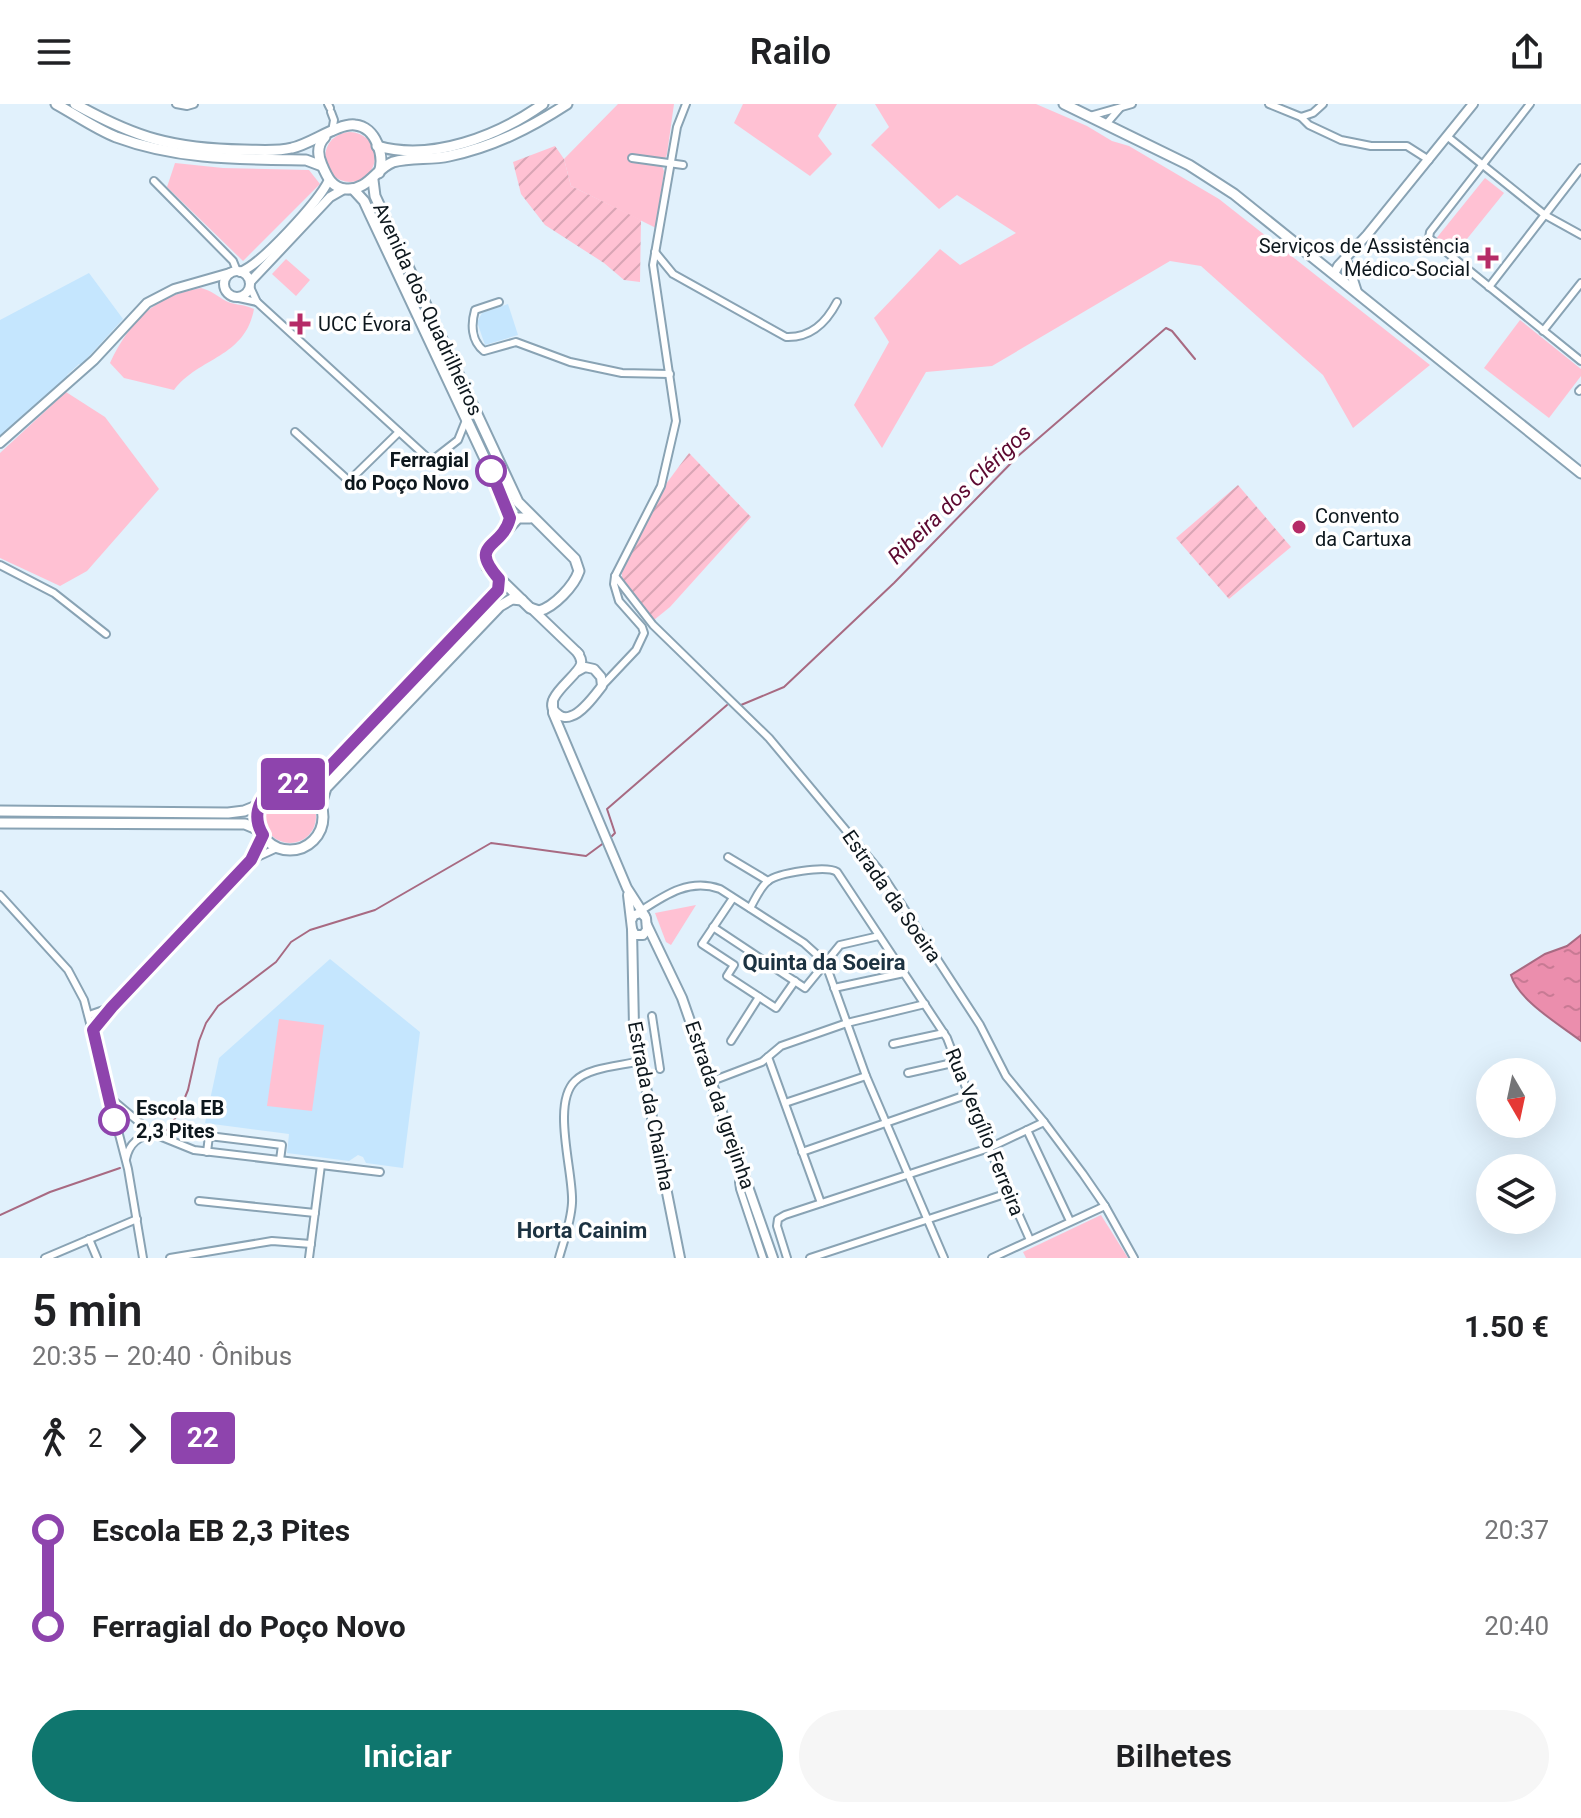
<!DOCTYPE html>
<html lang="pt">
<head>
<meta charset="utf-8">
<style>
	body { margin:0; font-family:Roboto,sans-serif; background:#f6f6f6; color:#202124; height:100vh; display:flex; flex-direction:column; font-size:30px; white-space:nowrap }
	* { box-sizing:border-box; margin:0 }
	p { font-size:26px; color:#757577 }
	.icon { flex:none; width:44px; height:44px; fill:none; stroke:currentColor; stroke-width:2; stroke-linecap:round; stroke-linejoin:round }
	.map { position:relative; height:1154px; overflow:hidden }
	.drawer { display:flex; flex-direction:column; background:#fff; flex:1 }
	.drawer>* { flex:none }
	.badge { padding:0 16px; border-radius:6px; font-size:28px; line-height:52px }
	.needle { width:52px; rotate:171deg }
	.tools { position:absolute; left:1476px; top:954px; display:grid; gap:16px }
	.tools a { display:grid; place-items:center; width:80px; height:80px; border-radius:50%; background:#fff; box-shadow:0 8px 32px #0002; font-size:40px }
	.map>.badge { position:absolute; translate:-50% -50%; box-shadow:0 0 0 4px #fff }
	.legs { display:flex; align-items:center; gap:12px; height:88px; padding:0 32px; font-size:26px }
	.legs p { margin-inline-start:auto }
	.overview { display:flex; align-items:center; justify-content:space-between; height:136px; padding:0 32px }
	h1 { font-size:44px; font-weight:600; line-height:60px }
	.button { display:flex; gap:16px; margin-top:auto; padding:16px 32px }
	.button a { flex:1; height:92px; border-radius:48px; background:#0f766e; color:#fff; font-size:32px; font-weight:600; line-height:92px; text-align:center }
	.button a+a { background:#f6f6f6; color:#202124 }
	ul { padding:0 32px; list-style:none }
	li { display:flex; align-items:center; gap:28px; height:96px; font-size:30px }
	li i { display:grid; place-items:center; width:12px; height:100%; margin:0 10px; background:currentColor }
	li i::after { content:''; width:20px; height:20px; margin:-10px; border:6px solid; border-radius:50%; background:#fff }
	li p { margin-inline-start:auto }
	li:first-child i { background:linear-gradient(#0000 50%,currentColor 0) }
	li:last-child i { background:linear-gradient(currentColor 50%,#0000 0) }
	header { display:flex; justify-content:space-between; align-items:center; height:104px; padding:0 32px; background:#fff; font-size:36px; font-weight:600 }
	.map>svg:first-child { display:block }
	.built { fill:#c5e6fe }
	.green { fill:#ffc1d3 }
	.garden { fill:url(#garden-furrows) }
	.water { fill:url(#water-ripples); stroke:#a86a82; stroke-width:2 }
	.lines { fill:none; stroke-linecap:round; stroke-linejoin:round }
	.stream { stroke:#a86a82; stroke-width:2 }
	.street-casing { stroke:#89a3b4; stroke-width:10 }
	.secondary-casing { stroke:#89a3b4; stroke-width:12 }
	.primary-casing { stroke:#89a3b4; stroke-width:13 }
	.street { stroke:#fff; stroke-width:6 }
	.secondary { stroke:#fff; stroke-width:8 }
	.primary { stroke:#fff; stroke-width:9 }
	.line-1-casing { stroke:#fff; stroke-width:18 }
	.line-1 { stroke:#8e44ad; stroke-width:12 }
	.poi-dot { fill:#b52b67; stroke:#fff; stroke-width:3 }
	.stop-1-dot { fill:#fff; stroke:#8e44ad; stroke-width:4 }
	.labels { text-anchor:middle; stroke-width:7; stroke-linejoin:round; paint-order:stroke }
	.poi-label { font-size:20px; fill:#0d171d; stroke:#fff; text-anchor:start }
	.street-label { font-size:20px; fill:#0d171d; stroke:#fff }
	.stop-label { font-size:20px; font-weight:bold; fill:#0d171d; stroke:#fff; text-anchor:end }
	.water-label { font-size:22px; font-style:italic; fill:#5c0830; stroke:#fff }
	.neighbourhood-label { font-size:22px; font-weight:bold; fill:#1c3241; stroke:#fff }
</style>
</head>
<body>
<header><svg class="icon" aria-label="menu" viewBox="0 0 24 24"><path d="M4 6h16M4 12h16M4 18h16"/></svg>Railo<svg class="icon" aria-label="share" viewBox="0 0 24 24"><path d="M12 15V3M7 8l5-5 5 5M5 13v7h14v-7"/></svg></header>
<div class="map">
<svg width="1581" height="1154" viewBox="0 0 1581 1154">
	<defs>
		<pattern id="garden-furrows" width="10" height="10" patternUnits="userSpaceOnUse" patternTransform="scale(2)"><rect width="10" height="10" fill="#ffc1d3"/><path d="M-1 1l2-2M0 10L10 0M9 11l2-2" fill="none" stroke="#d9a5b5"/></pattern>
		<pattern id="water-ripples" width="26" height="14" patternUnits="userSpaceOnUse" patternTransform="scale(2)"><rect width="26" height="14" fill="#eb8ead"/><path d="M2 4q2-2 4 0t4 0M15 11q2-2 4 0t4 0" fill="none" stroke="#c87a94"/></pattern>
	</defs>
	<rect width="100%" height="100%" fill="#e1f1fc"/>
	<g class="built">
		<polygon points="89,169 123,215 81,261 79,260 67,271 69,273 0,332 0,216"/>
		<polygon points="508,200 518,231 485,241 477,218 482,209"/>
		<polygon points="330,855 420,928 403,1064 366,1059 363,1053 358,1051 349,1057 287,1049 289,1030 205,1019 219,954"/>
	</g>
	<g class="green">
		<polygon points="618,0 674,0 667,50 662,62 664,67 656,124 571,82 564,55"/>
		<polygon points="743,0 837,0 818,32 832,50 810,72 734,19"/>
		<polygon points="875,0 1036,0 1087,22 1112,37 1129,42 1219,95 1430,261 1353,324 1323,271 1201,162 1170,157 992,262 926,268 882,344 854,301 889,238 874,214 940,145 960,161 1016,129 957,91 939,105 871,41 889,23"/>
		<circle cx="350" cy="53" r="25"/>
		<polygon points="175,59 223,64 309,66 320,80 243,157 167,83"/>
		<polygon points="1485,74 1504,89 1454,151 1435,136"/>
		<polygon points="286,155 310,176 296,192 272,170"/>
		<path d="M201 184C212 187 217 192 226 197 233 201 244 200 254 205 245 254 199 253 174 286L124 274 110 259C130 217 154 192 201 184Z"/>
		<polygon points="1520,216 1581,265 1581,272 1549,314 1484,264"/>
		<polygon points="66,288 105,313 159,385 87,467 60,482 0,454 0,349"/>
		<circle cx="290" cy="713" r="26"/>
		<polygon points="696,801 671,841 666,838 655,809"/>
		<polygon points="279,915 324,921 312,1007 267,1002"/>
		<polygon points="1101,1111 1128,1154 1026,1154 1023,1148"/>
	</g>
	<g class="garden">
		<polygon points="555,42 564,55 571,82 641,116 640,178 624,176 604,159 545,121 521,90 513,58"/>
		<polygon points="689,349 751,413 670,503 654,516 622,474 622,469 663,384"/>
		<polygon points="1238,381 1291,443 1229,495 1176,434"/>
	</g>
	<path class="water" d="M1581 831V937C1560 921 1518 896 1511 871L1545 850 1567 842Z"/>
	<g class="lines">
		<g class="stream">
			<polyline points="741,601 784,583 894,479 1018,352 1166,224 1172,227 1195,255"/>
			<polyline points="610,734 615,729 607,705 727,601"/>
			<polyline points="167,1026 178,1010 188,986 199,937 206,919 218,902 276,858 291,838 310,826 375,806 491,739 586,752 605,738"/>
			<polyline points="0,1111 50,1088 120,1064"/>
		</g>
		<defs>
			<g id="street">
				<polyline points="176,0 187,2 194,0"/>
				<polyline points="328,0 330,4"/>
				<polyline points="1269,0 1301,13 1313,9 1323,0"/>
				<polyline points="1530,0 1430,128 1429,134 1581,257"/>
				<polyline points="331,8 334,16 332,28"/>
				<polyline points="1090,12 1132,0"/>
				<polyline points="1301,13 1309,21 1341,36 1371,42 1407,42 1429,56"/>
				<polyline points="1107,19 1120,4"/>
				<polyline points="1448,33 1545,111 1581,131"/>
				<polyline points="632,54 683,61"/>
				<polyline points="154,77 233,157 237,167"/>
				<path d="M655 148 673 170 786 233C811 234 826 219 837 198"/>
				<polyline points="250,183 257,198 431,357 458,336 466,316"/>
				<polyline points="1489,183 1581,64"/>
				<polyline points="239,194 257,198"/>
				<path d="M499 198 475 206C471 220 471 237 484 247L516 238 570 258 622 269 670 270"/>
				<polyline points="1543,227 1581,179"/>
				<polyline points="1579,287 1581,285"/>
				<polyline points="295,328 349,377 399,328"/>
				<polyline points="0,461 54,489 106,530"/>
				<polyline points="615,472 653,521 769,634 879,766 980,921 1006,972 1044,1018 1083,1070 1105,1102 1134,1154"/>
				<polyline points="601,583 636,546 644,529 642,523 619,497 614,480 615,472 661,382 676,317 653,161 677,23 686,0"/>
				<polyline points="728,753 768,777"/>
				<polyline points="251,756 277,744"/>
				<polyline points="0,791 68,866 84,896 128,1065 143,1154"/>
				<polyline points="733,794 702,840 734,861 727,872 776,904 795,877"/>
				<path d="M750 804C755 796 760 783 768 777 778 769 826 761 837 768L947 934 989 1044 1030 1136"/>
				<path d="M639 808C665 791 689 774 720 785L804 839 825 858 866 972 944 1154"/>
				<polyline points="713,823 805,884 840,841 879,832"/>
				<polyline points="834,884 904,869"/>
				<polyline points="89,911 112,903"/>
				<polyline points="652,912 660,965"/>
				<polyline points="93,926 112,903 251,756 263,731"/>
				<polyline points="731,937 759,893"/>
				<polyline points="893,940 944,929"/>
				<polyline points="768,953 821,1099"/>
				<polyline points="908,969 957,958"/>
				<polyline points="712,977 762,958 781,942 847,919 925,900"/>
				<polyline points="109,993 152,1029 194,1046 380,1068"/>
				<polyline points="785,999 866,972"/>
				<polyline points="1027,1026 1070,1117"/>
				<polyline points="207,1048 209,1032 282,1041 280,1056"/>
				<polyline points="802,1048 969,990"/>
				<path d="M126 1055C129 1040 139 1031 154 1031"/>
				<polyline points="744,1068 739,1078 740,1085 763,1154"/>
				<polyline points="199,1097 315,1109"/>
				<polyline points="89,1135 97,1154"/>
				<polyline points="45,1154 137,1115"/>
				<polyline points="170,1154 272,1137 311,1140"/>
				<polyline points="309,1154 321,1061"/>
				<path d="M559 1154C564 1136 571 1118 572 1099 574 1070 551 1000 575 977 589 963 621 962 640 957"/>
				<polyline points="787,1154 777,1122 778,1115 785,1111 989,1044 1044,1018"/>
				<polyline points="810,1154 1008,1089"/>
				<polyline points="992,1154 1105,1102"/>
			</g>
			<g id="secondary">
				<polyline points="1348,160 1357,188"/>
				<circle cx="237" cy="180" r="13"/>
				<path d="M240 168C261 161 319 97 329 76"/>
				<polyline points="1334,170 1338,162 1367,131 1473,0"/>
				<polyline points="250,178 330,93 344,85"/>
				<polyline points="0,339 94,256 147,199 174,185 230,169"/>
				<polyline points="531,504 579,550"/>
				<path d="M576 568 585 563 594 565 601 573 602 582C595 591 582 609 571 612 567 614 562 613 559 611 536 597 578 573 581 560 582 555 580 553 577 548"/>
				<polyline points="553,597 553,609 627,784 645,812"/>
				<polyline points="628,791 632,825 635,831 643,831 647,826 646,814 641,809 634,811 632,815"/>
				<polyline points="647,821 682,894 773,1154"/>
				<polyline points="632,825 634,923 680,1154"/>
			</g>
			<g id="primary">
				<path d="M56 0C76 11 96 25 116 33 178 56 240 55 306 56L322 62"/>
				<path d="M75 0C136 34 173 45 244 46 260 46 276 48 292 44 311 40 338 19 355 21 376 23 385 52 379 69"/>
				<polyline points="1064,0 1189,61 1234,90 1581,369"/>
				<path d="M325 33C317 41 317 50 322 61 327 73 332 84 346 85 368 87 376 64 393 58 411 53 431 56 449 52 493 43 530 24 567 0"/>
				<path d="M377 42C432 58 498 32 543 0"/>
				<path d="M373 76 375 92 518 398 575 455 579 467C574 482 554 503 539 507L530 504 495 470"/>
				<polyline points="353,85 364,97 370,110 501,389 510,410 509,421"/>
				<circle cx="290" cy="713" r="33"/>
				<polyline points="303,682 318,675 329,665 496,489 500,478 487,463 486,449 518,414 530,414"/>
				<polyline points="321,700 326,684 500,502 512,495 522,496"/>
				<polyline points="0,707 228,709 244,707 259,701"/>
				<polyline points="0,719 245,720 259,726"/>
			</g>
		</defs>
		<use href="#street" class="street-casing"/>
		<use href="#secondary" class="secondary-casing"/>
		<use href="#primary" class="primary-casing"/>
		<use href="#street" class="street"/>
		<use href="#secondary" class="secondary"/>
		<use href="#primary" class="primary"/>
	</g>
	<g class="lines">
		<defs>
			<path id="line-1" d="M114 1016 93 926 112 903 251 756 263 731C258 723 256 715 258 706 265 675 297 685 318 675L498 486 499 475C467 438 502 446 510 414L491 367"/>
		</defs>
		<use href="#line-1" class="line-1-casing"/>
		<use href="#line-1" class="line-1"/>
	</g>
	<g class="poi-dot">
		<path d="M1484 142h8v8h8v8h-8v8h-8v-8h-8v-8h8z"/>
		<path d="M296 208h8v8h8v8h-8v8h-8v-8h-8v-8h8z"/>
		<circle cx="1299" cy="423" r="8"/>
	</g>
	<g class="stop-1-dot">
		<circle cx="491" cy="367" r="14"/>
		<circle cx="114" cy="1016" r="14"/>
	</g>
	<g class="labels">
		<g class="poi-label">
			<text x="1470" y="149" text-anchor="end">Serviços de Assistência<tspan x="1470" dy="23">Médico-Social</tspan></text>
			<text x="318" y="227">UCC Évora</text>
			<text x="1315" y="419">Convento<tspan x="1315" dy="23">da Cartuxa</tspan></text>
		</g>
		<g class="street-label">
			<text transform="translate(428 205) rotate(65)" y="7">Avenida dos Quadrilheiros</text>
			<text transform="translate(892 792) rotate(55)" y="7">Estrada da Soeira</text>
			<text transform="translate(720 1001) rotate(71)" y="7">Estrada da Igrejinha</text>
			<text transform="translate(651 1002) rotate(79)" y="7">Estrada da Chainha</text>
			<text transform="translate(985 1028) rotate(68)" y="7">Rua Vergílio Ferreira</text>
		</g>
		<g class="stop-label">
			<text x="469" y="363">Ferragial<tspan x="469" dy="23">do Poço Novo</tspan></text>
			<text x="136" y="1011" text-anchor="start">Escola EB<tspan x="136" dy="23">2,3 Pites</tspan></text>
		</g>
		<g class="water-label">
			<text transform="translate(959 390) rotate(-44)" y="8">Ribeira dos Clérigos</text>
		</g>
		<g class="neighbourhood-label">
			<text x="824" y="866">Quinta da Soeira</text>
			<text x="582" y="1134">Horta Cainim</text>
		</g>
	</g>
</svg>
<div class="tools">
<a><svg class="needle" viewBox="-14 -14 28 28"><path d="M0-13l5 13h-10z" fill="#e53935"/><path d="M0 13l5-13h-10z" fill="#757577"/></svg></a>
<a><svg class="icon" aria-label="layers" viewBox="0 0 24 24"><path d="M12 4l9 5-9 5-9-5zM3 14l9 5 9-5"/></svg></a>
</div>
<b class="badge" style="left:293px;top:680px;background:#8e44ad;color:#fff">22</b>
</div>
<section class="drawer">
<div class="overview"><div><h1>5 min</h1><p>20:35 – 20:40 · Ônibus</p></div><b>1.50 €</b></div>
<div class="legs"><svg class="icon" aria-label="walk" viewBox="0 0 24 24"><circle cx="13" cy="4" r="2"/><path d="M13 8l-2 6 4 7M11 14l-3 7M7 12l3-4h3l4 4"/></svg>2<svg class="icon" aria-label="forward" viewBox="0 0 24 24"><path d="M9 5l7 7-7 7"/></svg><b class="badge" style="background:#8e44ad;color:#fff">22</b></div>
<ul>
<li><i style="color:#8e44ad"></i><b>Escola EB 2,3 Pites</b><p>20:37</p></li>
<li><i style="color:#8e44ad"></i><b>Ferragial do Poço Novo</b><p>20:40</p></li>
</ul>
<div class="button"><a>Iniciar</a><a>Bilhetes</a></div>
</section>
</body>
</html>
